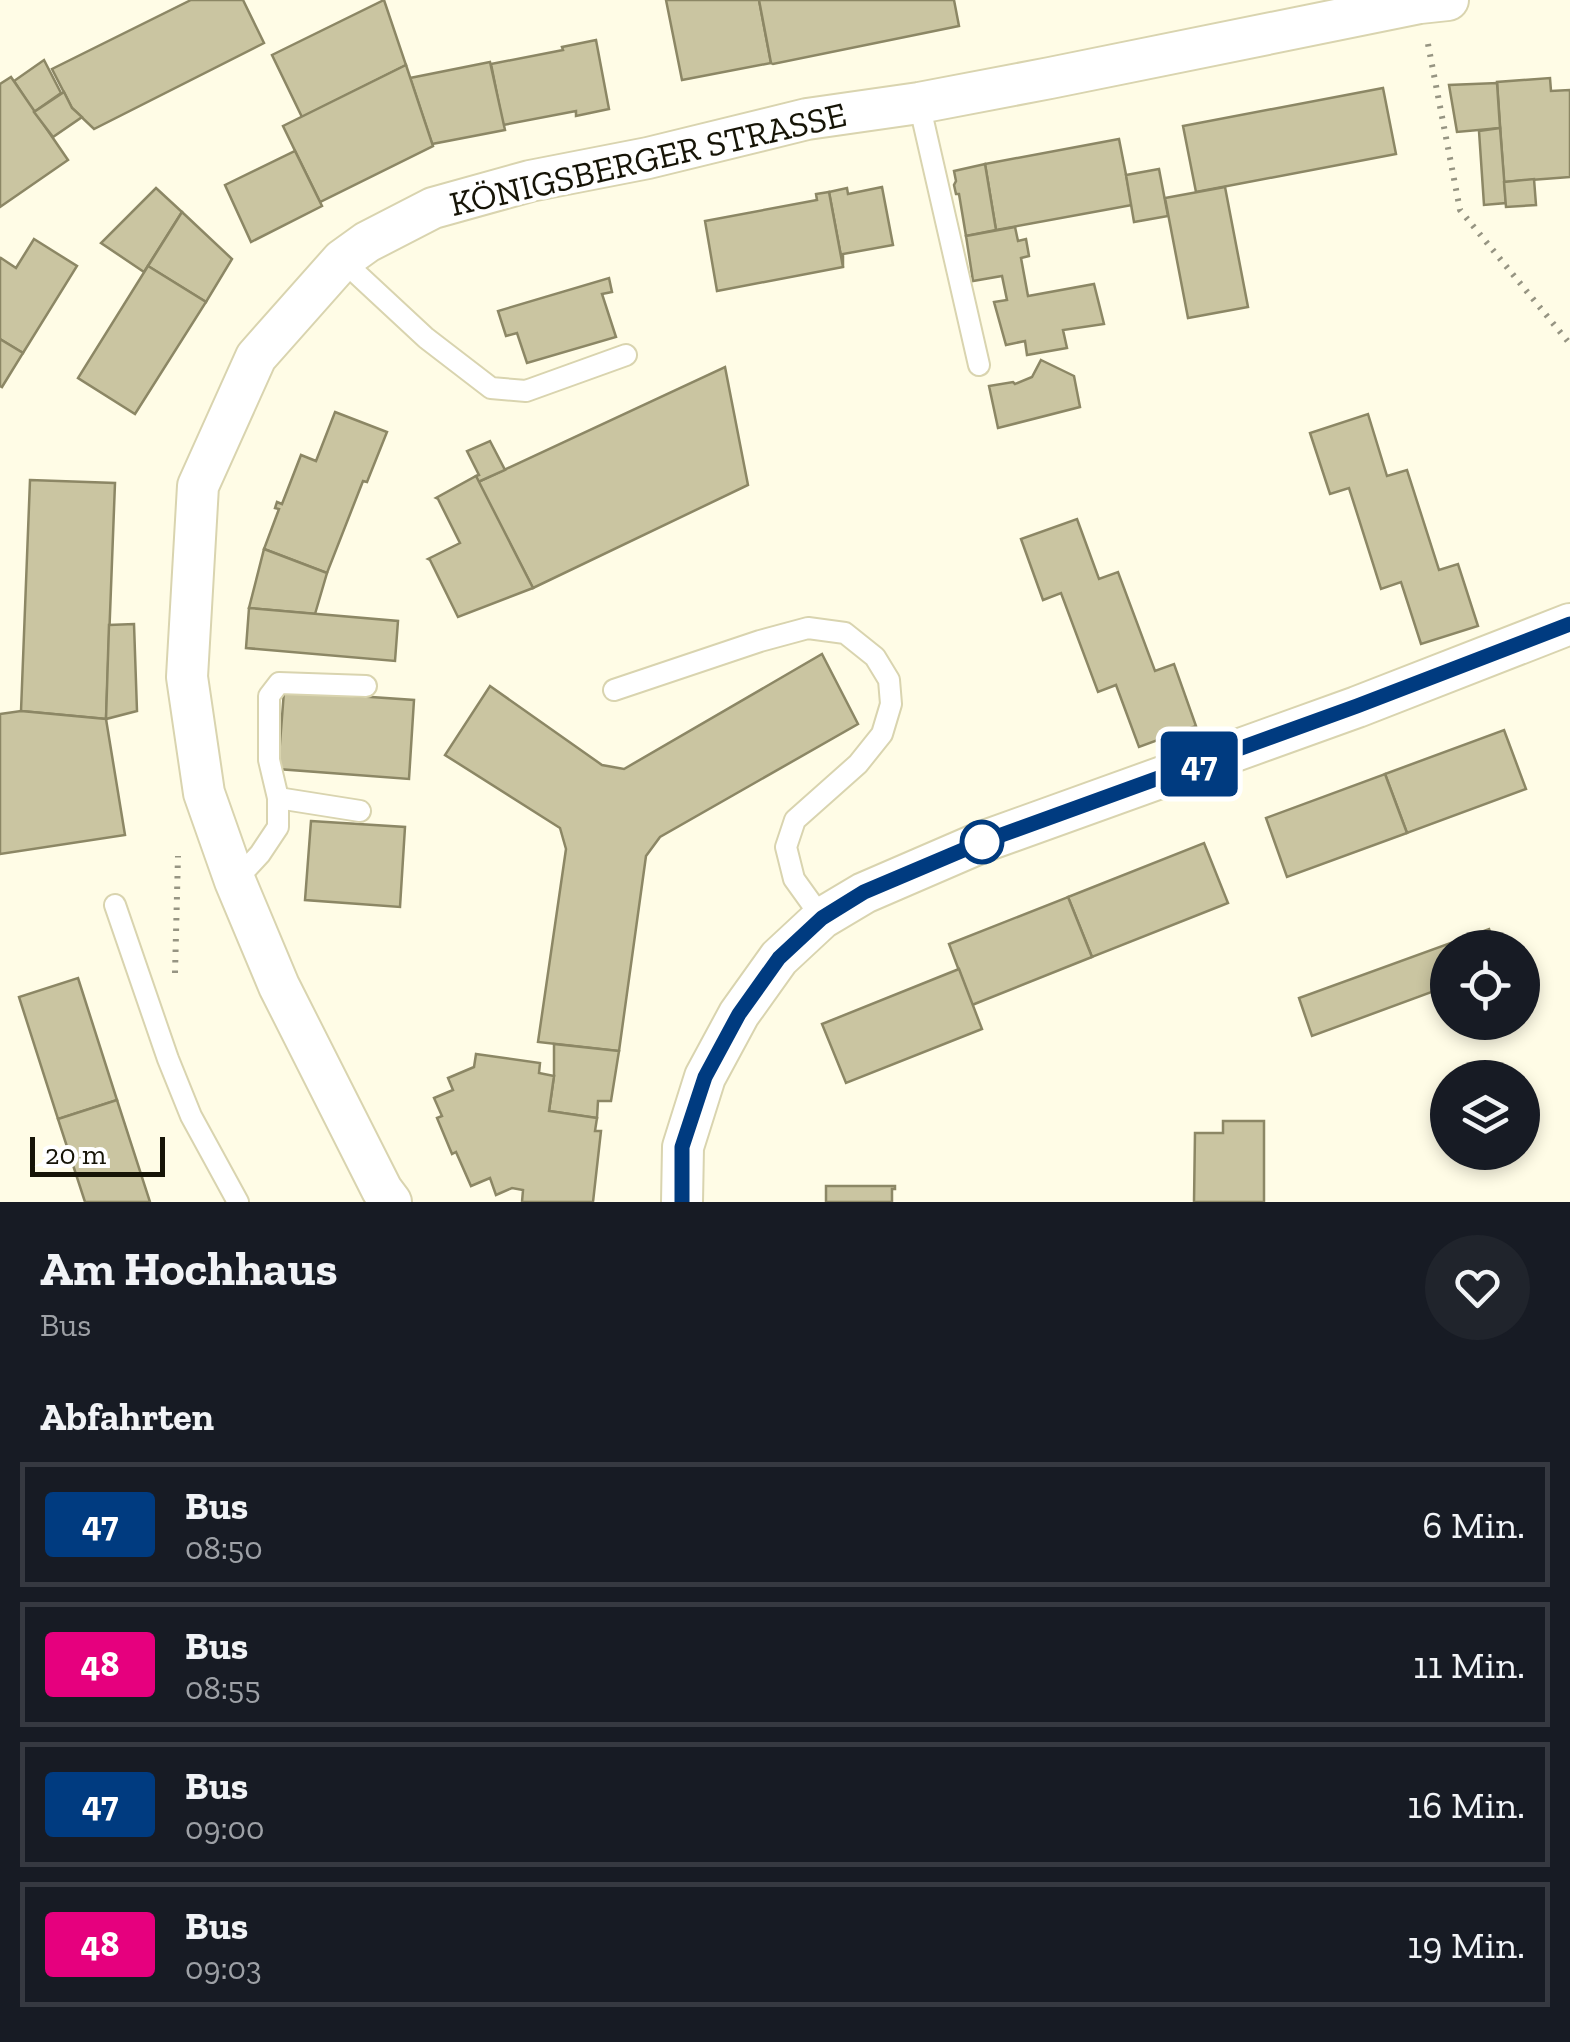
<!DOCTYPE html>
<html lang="de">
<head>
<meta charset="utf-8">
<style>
	body { margin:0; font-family:"Zilla Slab",serif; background:#20242c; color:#f1f3f6; height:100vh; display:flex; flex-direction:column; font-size:38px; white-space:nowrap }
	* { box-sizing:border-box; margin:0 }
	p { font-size:32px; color:#9ea1a6 }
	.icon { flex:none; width:55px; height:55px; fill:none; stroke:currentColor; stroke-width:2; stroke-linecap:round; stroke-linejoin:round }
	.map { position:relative; height:1202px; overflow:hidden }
	.side { display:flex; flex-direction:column; background:#171b24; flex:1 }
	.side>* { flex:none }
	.badge { padding:0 20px; border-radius:8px; font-size:35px; line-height:65px }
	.controls { position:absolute; left:1430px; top:930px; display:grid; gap:20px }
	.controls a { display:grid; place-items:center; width:110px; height:110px; border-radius:50%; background:#171b24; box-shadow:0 5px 15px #0003; font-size:50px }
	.scale { position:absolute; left:30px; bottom:25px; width:135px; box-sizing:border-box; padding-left:10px; border:5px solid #161407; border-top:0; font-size:28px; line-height:35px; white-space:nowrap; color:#161407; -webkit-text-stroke:8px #fff; paint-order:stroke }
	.map>.badge { position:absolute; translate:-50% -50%; box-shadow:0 0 0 5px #fff }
	h2 { padding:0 40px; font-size:38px; line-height:90px }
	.round { display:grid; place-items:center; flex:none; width:105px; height:105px; border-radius:52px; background:#20242c }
	.summary { display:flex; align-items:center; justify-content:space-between; height:170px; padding:0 40px }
	h1 { font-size:48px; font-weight:700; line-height:75px }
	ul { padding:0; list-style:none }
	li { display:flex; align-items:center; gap:30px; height:125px; margin:0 20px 15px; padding:0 20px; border:5px solid #363941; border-radius:0px }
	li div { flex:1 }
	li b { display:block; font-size:38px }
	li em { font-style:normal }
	li .badge { min-width:110px; font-weight:700; text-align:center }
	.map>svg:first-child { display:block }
	.building { fill:#cac5a1; stroke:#8c8765; stroke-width:2.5 }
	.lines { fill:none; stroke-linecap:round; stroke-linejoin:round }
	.lane-casing { stroke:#d9d4af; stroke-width:24 }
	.street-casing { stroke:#d9d4af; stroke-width:44 }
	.path { stroke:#969482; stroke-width:6; stroke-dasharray:2.5 8; stroke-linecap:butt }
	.lane { stroke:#fff; stroke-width:20 }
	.street { stroke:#fff; stroke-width:40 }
	.line-casing { stroke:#fff; stroke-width:22 }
	.line { stroke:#003b80; stroke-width:15 }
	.stop-dot { fill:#fff; stroke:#003b80; stroke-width:5 }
	.labels { text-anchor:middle; stroke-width:8; stroke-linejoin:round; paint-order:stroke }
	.street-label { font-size:35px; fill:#161407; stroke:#fff }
</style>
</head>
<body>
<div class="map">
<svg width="1570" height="1202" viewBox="0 0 1570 1202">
	<rect width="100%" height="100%" fill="#fffce6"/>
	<g class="building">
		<polygon points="191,0 243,0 264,43 94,129 72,108 52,69"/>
		<polygon points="384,0 406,65 302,117 272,55"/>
		<polygon points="666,0 759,0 771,63 682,80"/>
		<polygon points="759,0 954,0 959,26 773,64 771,63"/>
		<polygon points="596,40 609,109 576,116 576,111 503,125 491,64 563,50 562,47"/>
		<polygon points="44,60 61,93 34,112 14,81"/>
		<polygon points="490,62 505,130 432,144 410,78"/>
		<polygon points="406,65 433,146 320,202 283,126"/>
		<polygon points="11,77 68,160 0,207 0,84"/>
		<polygon points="1550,78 1551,91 1570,90 1570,177 1504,182 1497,82"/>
		<polygon points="1497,83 1500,128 1457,132 1449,85"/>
		<polygon points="1383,88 1396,154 1196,192 1183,126"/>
		<polygon points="64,92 72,108 82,117 53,137 34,112"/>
		<polygon points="1500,128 1506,203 1484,205 1479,131"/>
		<polygon points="1119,139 1132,205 996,230 985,164"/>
		<polygon points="295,151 322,206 251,242 225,185"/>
		<polygon points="985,164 996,230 966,236 959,194 956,194 954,185 956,181 954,171"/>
		<polygon points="1159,169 1168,216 1134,222 1126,175"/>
		<polygon points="1534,179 1536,205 1506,207 1504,182"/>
		<polygon points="882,187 893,245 843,254 843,267 829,192 847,188 848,194"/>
		<polygon points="1225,187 1248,307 1188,318 1165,198"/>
		<polygon points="156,188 182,212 144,272 101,243"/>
		<polygon points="829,192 843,267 717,291 705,221 817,200 816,194"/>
		<polygon points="182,212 232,259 206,302 148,266"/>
		<polygon points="1015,227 1018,241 1026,239 1029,256 1021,258 1028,296 1094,284 1104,324 1063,330 1067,348 1027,355 1025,341 1006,345 994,302 1007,300 1002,276 973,281 966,236"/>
		<polygon points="34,239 77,266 23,353 0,339 0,260 1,258 16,268"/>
		<polygon points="148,266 206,302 135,414 78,378"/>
		<polygon points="609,278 612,292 602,294 616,337 527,363 517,333 506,336 498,311"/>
		<polygon points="0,339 23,353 2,387 0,386"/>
		<polygon points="1041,360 1074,376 1080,407 998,428 989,386 1013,382 1015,384 1032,377"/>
		<polygon points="725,367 748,485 533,588 478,482"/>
		<polygon points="335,412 387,432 367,482 363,481 327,573 264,549 279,509 275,508 277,502 282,504 301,455 316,461"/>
		<polygon points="1368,414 1387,476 1407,470 1439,570 1458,564 1478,626 1421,644 1401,582 1381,589 1349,488 1330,494 1310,433"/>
		<polygon points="490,441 505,470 478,482 476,476 479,475 467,451"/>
		<polygon points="476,476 533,588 458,617 430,560 428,559 460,543 438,499 436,498"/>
		<polygon points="30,480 115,483 106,719 21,711"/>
		<polygon points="1077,519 1099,579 1118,572 1155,671 1174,664 1196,726 1139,747 1116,685 1098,692 1061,593 1043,600 1021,539"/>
		<polygon points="264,549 327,573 315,614 249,608"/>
		<polygon points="249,608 398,621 395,661 246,648"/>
		<polygon points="134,624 137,711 106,719 109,625"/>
		<polygon points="822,654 858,724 660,837 646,856 619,1051 538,1042 566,849 560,828 445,755 490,686 602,765 624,769"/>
		<polygon points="284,691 414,700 409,779 278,769"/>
		<polygon points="21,711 106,719 125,835 0,854 0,714"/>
		<polygon points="1504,730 1526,789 1407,833 1385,774"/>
		<polygon points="1385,774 1407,833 1287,877 1266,818"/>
		<polygon points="311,821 405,827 400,907 305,900"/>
		<polygon points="1204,843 1228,903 1092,957 1068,897"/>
		<polygon points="1068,897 1092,957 972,1005 949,944"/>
		<polygon points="1489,929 1495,948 1448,948 1448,986 1312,1036 1299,998"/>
		<polygon points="959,969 982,1029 846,1083 822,1024"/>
		<polygon points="78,978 117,1100 58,1119 19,997"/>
		<polygon points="554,1044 619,1051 611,1101 598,1101 597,1118 549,1111 554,1076"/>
		<polygon points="476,1054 540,1063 539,1073 554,1076 549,1111 597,1118 595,1131 601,1131 593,1202 522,1202 523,1190 512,1188 496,1195 490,1178 471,1186 456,1152 452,1154 437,1118 442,1116 434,1098 453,1090 448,1078 474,1067"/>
		<polygon points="117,1100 150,1202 85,1202 58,1119"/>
		<polygon points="1223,1121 1264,1121 1264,1202 1194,1202 1195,1133 1223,1133"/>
		<polygon points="1466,1152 1500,1152 1500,1158 1466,1161"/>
		<polygon points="826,1186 895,1186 895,1189 892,1189 892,1202 826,1202"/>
	</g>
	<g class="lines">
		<defs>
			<g id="lane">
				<polyline points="919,103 979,365"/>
				<polyline points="342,260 426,338 491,388 526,391 626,355"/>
				<polyline points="614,690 760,641 808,628 845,633 875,657 889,680 891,704 882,734 858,764 795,820 786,847 794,879 822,918"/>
				<polyline points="278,798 360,811"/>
				<polyline points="235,881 260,854 278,827 278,798 269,760 269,696 279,683 366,686"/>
				<polyline points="115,905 168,1059 191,1116 238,1202"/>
			</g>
			<g id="street">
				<polyline points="391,1202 382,1190 279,986 235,881 204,793 187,677 198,486 256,357 342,260 367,242 433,208 530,181 648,158 807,119 919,103 1050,78 1420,3 1448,0"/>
				<polyline points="682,1202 683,1147 705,1077 739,1014 779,958 822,918 864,893 982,842 1357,707 1570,624"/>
			</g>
		</defs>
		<use href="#lane" class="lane-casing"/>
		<use href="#street" class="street-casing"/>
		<g class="path">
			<polyline points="1428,44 1460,210 1570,344"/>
			<polyline points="175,973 178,856"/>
		</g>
		<use href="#lane" class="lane"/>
		<use href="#street" class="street"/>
	</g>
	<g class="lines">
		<defs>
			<polyline id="line" points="682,1202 682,1147 705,1077 739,1014 779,958 822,918 864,892 982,842 1357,706 1570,624"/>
		</defs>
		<use href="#line" class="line-casing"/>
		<use href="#line" class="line"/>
	</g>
	<circle class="stop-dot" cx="982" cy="842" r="20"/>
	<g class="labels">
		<g class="street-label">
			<text transform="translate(648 159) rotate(-13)" y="12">KÖNIGSBERGER STRASSE</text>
		</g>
	</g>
</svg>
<div class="controls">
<a><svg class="icon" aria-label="locate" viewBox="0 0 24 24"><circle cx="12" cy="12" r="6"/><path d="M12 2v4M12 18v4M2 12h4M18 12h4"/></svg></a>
<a><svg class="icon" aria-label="layers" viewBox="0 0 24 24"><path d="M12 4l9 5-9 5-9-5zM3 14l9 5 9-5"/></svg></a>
</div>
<div class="scale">20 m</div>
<b class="badge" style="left:1199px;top:764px;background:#003b80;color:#fff">47</b>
</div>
<section class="side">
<div class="summary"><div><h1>Am Hochhaus</h1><p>Bus</p></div><a class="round"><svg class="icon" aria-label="heart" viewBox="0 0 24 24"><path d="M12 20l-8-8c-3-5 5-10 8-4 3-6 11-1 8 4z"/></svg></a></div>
<h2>Abfahrten</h2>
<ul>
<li><span class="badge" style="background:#003b80;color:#fff">47</span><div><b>Bus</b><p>08:50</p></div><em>6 Min.</em></li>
<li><span class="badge" style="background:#e6007e;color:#fff">48</span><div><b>Bus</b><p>08:55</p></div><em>11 Min.</em></li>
<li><span class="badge" style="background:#003b80;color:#fff">47</span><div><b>Bus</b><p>09:00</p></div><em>16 Min.</em></li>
<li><span class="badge" style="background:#e6007e;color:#fff">48</span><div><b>Bus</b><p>09:03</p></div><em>19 Min.</em></li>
</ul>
</section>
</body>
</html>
